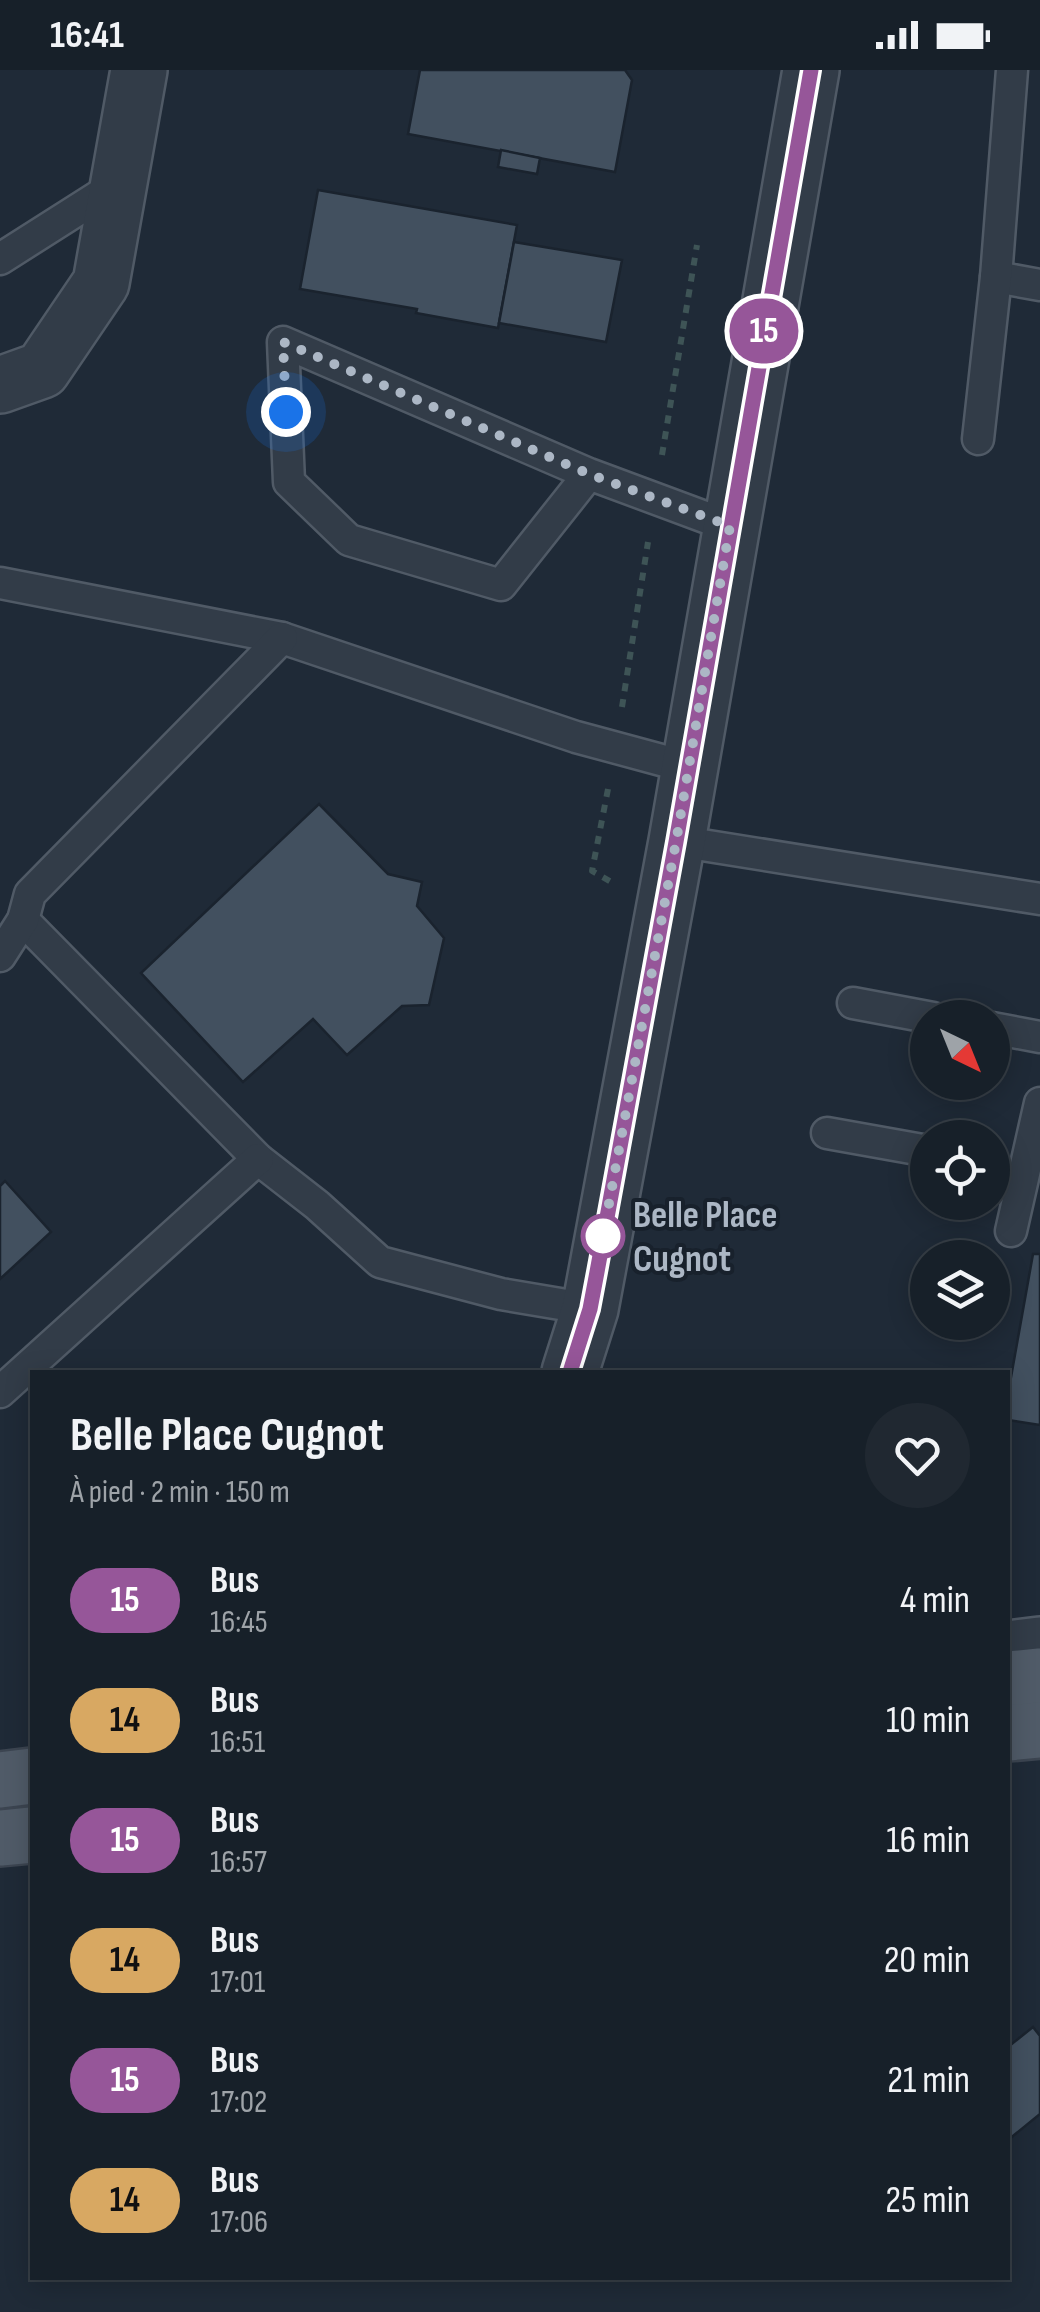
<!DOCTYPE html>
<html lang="fr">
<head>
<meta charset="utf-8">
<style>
	body { margin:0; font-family:"Sofia Sans Condensed",sans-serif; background:#202831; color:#f1f3f6; height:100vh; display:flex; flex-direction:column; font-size:38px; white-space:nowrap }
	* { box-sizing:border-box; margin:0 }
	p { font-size:32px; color:#9ea3a8 }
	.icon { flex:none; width:55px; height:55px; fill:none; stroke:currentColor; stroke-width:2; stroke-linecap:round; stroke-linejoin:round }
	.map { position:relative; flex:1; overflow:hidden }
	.details { position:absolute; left:30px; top:1300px; width:980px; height:910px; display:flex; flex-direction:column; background:#172029; border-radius:0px; box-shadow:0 5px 25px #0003,0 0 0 2px #363e46 }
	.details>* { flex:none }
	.badge { padding:0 20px; border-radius:32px; font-size:35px; line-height:65px }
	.needle { width:65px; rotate:137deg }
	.controls { position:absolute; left:910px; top:930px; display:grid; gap:20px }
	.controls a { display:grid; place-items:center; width:100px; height:100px; border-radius:50%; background:#172029; box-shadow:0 5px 25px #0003,0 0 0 2px #363e46; font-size:50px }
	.you { position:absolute; width:50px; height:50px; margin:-25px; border:8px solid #fff; border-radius:50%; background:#1a73e8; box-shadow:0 0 0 15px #1a73e833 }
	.map>.badge { position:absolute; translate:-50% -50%; box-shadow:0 0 0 5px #fff }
	.round { display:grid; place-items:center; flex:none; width:105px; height:105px; border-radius:52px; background:#202831 }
	.overview { display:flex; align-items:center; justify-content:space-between; height:170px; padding:0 40px }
	h1 { font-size:48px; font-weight:700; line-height:75px }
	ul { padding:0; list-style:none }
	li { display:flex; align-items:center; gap:30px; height:120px; padding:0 40px }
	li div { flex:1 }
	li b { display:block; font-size:38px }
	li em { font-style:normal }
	li .badge { min-width:110px; font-weight:700; text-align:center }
	.status { display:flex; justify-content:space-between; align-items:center; height:70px; padding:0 50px; background:#172029; direction:ltr }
	.status svg { height:28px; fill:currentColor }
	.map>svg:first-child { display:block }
	.building { fill:#42505f; stroke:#1a232e; stroke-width:2.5 }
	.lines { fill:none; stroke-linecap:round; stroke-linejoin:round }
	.service-casing { stroke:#505a66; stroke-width:35 }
	.minor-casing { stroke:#505a66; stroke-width:60 }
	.primary-casing { stroke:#3c4551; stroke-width:60 }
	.path { stroke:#3e5456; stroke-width:6; stroke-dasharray:8 8; stroke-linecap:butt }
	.service { stroke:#323c48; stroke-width:30 }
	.minor { stroke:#323c48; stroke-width:55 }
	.primary { stroke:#505b68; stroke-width:55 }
	.line-casing { stroke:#fff; stroke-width:22 }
	.line { stroke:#965699; stroke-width:15 }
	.walk { stroke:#acb7c5; stroke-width:10; stroke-dasharray:0 18 }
	.stop-dot { fill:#fff; stroke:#965699; stroke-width:5 }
	.labels { text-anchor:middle; stroke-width:8; stroke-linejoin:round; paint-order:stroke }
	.stop-label { font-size:38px; font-weight:bold; fill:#acb7c5; stroke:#18212c; text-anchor:start }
</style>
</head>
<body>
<div class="status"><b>16:41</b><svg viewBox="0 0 49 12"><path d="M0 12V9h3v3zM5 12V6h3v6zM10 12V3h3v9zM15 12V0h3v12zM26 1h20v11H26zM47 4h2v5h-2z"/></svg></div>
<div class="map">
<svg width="1040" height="2242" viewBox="0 0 1040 2242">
	<rect width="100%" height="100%" fill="#1f2a37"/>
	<g class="building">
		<polygon points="420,0 625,0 632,10 615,102 408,64"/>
		<polygon points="501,80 540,88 537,104 498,97"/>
		<polygon points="318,120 517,155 498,258 416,243 417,239 300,219"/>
		<polygon points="514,172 622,190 606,272 499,253"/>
		<polygon points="319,734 388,804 422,812 417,836 444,868 429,935 402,936 347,985 313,949 243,1012 141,903"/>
		<polygon points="5,1111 51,1162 0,1209 0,1116"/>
		<polygon points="1033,1184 1040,1184 1040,1355 1008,1350 1008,1324"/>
		<polygon points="1033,1957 1040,1966 1040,2044 1008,2070 1008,1977"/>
	</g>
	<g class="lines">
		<defs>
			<g id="service">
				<polyline points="0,189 118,114"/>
				<polyline points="996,207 1040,215"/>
				<polyline points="978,369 996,207 1012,0"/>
				<polyline points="589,404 501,515 349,470 289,412 283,272 589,404 729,456"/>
				<polyline points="0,513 282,568 576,667 687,697"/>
				<polyline points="677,771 1040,829"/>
				<polyline points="23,850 258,1089 317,1135 380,1192 501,1224 590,1239"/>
				<polyline points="0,886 23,850 30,824 282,568"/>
				<polyline points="853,933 933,948"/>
				<polyline points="992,958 1040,967"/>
				<polyline points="827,1063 928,1081"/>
				<polyline points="1011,1161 1040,1033"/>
				<polyline points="0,1322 258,1089"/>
			</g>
			<g id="minor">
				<polyline points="0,315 42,300 101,213 139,0"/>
				<polyline points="570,1302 590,1239 677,771 811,0"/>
				<polyline points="1008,1579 1040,1575"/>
			</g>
			<g id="primary">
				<polyline points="1008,1609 1040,1606"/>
				<polyline points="1008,1663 1040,1660"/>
				<polyline points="0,1710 32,1706"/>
				<polyline points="0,1768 32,1765"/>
			</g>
		</defs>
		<use href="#service" class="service-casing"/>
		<use href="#minor" class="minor-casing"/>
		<use href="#primary" class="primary-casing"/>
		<g class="path">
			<polyline points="662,385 697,175"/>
			<polyline points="622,637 648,472"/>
			<polyline points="608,719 592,801 613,813"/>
		</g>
		<use href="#service" class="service"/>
		<use href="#minor" class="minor"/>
		<use href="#primary" class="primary"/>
	</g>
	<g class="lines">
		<defs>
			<polyline id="line" points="570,1302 590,1239 597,1202 676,772 811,0"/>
		</defs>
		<use href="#line" class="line-casing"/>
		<use href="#line" class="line"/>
		<polyline class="walk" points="286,342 283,272 589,404 730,456 676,772 603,1166"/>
	</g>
	<circle class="stop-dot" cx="603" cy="1166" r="20"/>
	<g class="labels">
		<g class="stop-label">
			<text x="633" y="1157">Belle Place<tspan x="633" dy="44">Cugnot</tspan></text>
		</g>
	</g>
</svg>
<div class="controls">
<a><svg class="needle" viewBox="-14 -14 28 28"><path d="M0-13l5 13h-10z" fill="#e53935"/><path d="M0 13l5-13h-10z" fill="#9ea3a8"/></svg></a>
<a><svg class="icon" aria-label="locate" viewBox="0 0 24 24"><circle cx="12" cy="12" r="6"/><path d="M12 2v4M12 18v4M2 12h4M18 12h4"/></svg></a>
<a><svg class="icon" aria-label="layers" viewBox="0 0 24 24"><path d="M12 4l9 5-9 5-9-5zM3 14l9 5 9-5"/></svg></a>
</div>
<div class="you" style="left:286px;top:342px"></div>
<b class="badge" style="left:764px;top:261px;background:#965699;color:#fff">15</b>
<section class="details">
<div class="overview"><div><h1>Belle Place Cugnot</h1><p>À pied · 2 min · 150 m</p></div><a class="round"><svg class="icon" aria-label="heart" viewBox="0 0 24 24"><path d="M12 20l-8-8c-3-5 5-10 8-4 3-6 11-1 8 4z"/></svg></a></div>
<ul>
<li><span class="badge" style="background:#965699;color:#fff">15</span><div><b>Bus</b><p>16:45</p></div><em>4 min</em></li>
<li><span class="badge" style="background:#d8a862;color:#111">14</span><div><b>Bus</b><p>16:51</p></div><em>10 min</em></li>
<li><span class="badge" style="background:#965699;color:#fff">15</span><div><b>Bus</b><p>16:57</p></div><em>16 min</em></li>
<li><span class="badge" style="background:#d8a862;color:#111">14</span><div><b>Bus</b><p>17:01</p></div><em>20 min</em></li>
<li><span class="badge" style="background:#965699;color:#fff">15</span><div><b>Bus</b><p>17:02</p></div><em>21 min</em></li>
<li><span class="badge" style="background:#d8a862;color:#111">14</span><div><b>Bus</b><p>17:06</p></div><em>25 min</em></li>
</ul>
</section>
</div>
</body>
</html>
